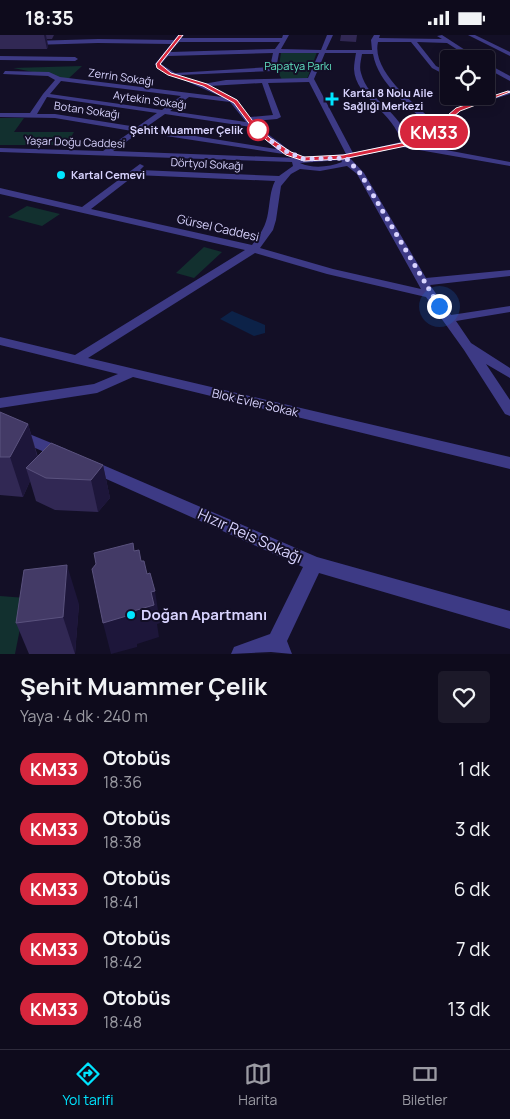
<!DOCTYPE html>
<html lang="tr">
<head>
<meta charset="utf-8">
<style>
	body { margin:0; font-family:Manrope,sans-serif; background:#1c1929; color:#f1f3f6; height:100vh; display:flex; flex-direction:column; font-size:19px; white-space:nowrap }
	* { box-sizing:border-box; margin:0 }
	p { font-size:16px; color:#9b9ba3 }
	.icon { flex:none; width:28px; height:28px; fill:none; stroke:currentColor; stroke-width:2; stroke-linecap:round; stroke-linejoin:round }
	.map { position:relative; height:619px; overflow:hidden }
	.sheet { display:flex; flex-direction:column; background:#0e0b1c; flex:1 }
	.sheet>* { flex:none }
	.badge { padding:0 10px; border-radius:16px; font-size:18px; line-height:32px }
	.controls { position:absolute; left:440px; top:15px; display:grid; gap:10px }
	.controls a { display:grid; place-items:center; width:55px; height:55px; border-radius:5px; background:#0e0b1c; box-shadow:0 2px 12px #0003,0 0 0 1px #2e2b3b; font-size:25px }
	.you { position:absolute; width:25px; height:25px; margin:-12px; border:4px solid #fff; border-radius:50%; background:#1a73e8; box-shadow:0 0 0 8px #1a73e833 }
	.map>.badge { position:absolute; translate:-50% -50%; box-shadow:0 0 0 2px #fff }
	.round { display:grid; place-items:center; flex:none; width:52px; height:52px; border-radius:5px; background:#1c1929 }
	.head { display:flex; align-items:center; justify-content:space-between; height:85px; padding:0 20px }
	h1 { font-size:24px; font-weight:700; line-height:38px }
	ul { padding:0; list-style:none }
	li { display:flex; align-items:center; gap:15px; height:60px; padding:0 20px }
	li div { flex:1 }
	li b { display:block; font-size:19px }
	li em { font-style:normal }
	li .badge { min-width:55px; font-weight:700; text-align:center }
	.status { display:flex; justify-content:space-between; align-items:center; height:35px; padding:0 25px; background:#0e0b1c; direction:ltr }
	.status svg { height:14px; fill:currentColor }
	.menu { display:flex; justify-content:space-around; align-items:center; height:70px; border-top:1px solid #2e2b3b; background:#0e0b1c; font-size:14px; color:#9b9ba3 }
	.menu a { display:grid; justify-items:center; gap:2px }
	.menu .active { color:#00e5ff }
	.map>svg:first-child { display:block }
	.green { fill:#12302f }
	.water { fill:#0c2248 }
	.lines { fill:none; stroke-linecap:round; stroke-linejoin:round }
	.minor { fill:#3d3a85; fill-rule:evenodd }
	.wall { fill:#312854 }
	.shaded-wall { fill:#1d163a }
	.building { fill:#433a66; stroke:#5a527e }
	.line { fill:#d7263d; stroke:#fff }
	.walk { stroke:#d9d4ff; stroke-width:5; stroke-dasharray:0 9 }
	.poi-dot { fill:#00e5ff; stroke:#130f26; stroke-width:2 }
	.stop-dot { fill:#fff; stroke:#d7263d; stroke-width:2.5 }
	.labels { text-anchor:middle; stroke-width:4; stroke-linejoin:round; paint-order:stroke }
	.far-park-label { font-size:11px; fill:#5fe0c0; stroke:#130f26 }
	.far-street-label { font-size:11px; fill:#d9d4ff; stroke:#130f26 }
	.far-poi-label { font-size:11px; font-weight:bold; fill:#d9d4ff; stroke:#130f26; text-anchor:start }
	.far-stop-label { font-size:11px; font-weight:bold; fill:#d9d4ff; stroke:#130f26; text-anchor:end }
	.street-label { font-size:12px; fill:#d9d4ff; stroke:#130f26 }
	.near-street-label { font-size:15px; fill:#d9d4ff; stroke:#130f26 }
	.near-poi-label { font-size:15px; font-weight:bold; fill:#d9d4ff; stroke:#130f26; text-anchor:start }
</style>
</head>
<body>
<div class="status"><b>18:35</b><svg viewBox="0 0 49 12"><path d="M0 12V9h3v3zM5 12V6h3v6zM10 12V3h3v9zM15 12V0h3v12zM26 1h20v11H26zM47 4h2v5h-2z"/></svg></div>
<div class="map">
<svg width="510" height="619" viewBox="0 0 510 619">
	<rect width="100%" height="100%" fill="#130f26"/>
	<g class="green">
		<polygon points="317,17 307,44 282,45 278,37 281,18"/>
		<polygon points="82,31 68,44 13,33"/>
		<polygon points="0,83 24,83 14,97 74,97 66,110 0,110"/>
		<polygon points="27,171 60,179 42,191 8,182"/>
		<polygon points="204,212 222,217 194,243 176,238"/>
		<polygon points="0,561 26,563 15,619 0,619"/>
	</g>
	<polygon class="water" points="232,276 265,290 265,298 254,301 220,284"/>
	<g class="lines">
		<g class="minor">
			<path d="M178 0H184L181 3H282L283 0H289L281 14 321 15 327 0H333L326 15H372L371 5 374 0H380L379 3 442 4 437 1 442 0 479 24H472L447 8 417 7 436 31 449 37V42L432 33 411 7H378C371 37 417 71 437 89L456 73 510 55V59L460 75 441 93V96L426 107 414 109 510 127V131L402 112 350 123 364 138 426 243 510 235V241L430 250 451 280 510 271V277L456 286 471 308 510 333V343L486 329 510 365V381L505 379 464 315 426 262 327 239 255 218 88 323 510 422V434L133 342 97 358 0 373V363L94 349 118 339 0 310V302L75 320 245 215 0 159V153L82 172 140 129 144 131 140 135 279 141 293 131 292 127 0 117V113L103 116 132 96 55 83 0 82V78H30L43 59 55 45 48 41 3 39 5 36 49 37 60 42 222 62 159 34 155 29 171 9 98 8 0 11V7L98 4 174 5ZM179 7H280L275 14 170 17ZM273 18 270 32 175 38 161 29 168 21ZM279 18H319L308 43 226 45 203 49 180 40 273 36 276 34ZM325 18H356C355 24 354 29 354 34 355 63 395 78 401 107L353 118 314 44ZM362 19H373C378 49 411 73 432 93L420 103 408 106C402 77 368 66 361 38 359 32 361 25 362 19ZM61 46 181 61 162 75 50 59ZM309 47 346 119 298 123 113 116 140 97 290 120 291 118C280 106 264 98 253 86L277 84 281 82 268 48ZM262 48 273 80 250 82 238 68V65L209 51ZM47 62 157 78 137 92 55 79H37ZM189 62 230 67 246 87 170 76ZM165 79 251 92 276 114 145 93ZM341 125 342 127C329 132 313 134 300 128ZM347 131 357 139 421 254 333 234 260 213 273 195 276 185 281 151 291 139 300 134 320 136ZM135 140 275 146C270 156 270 167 268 178 266 191 260 200 252 210L91 174Z"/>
			<polygon points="468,0 475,0 510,17 510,21"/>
			<polygon points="0,21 75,22 78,24 75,26 0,25"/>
			<polygon points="486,28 510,41 510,46 486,33"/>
			<polygon points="0,387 66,414 69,418 66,422 61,424 0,398"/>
			<polygon points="89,424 317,522 510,576 510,594 319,538 287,606 292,619 271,617 231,619 234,612 270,599 303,532 84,434 81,430 84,426"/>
		</g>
	</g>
	<g class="wall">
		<polygon points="0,0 54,0 52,4 47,4 48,11 47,14 0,14"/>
		<polygon points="341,0 357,0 356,7 340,6"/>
		<polygon points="0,377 28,389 38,422 103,430 110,463 98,477 55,475 36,466 30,446 23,462 0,460"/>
		<polygon points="79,569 75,619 29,619 16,588"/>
	</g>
	<g class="shaded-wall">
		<polygon points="44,0 46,0 48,11 47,14"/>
		<polygon points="28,389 39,428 26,433 30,446 23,462 10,422"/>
		<polygon points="103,430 110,463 98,477 91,445"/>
		<polygon points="67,530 79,569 75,619 63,582"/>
		<polygon points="155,556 160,588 157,589 159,602 137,609 137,612 111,619 103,588 130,577 151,557"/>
	</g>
	<g class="building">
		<polygon points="0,377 28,389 10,422 0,422"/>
		<polygon points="51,408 103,430 91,445 46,443 26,433"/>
		<polygon points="133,508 134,516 139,515 141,526 144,526 147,539 150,538 155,556 151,557 154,570 130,577 130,580 103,588 92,534 96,529 94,518"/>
		<polygon points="67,530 63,582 16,588 24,535"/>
	</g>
	<polygon class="line" points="179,0 183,0 160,29 171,38 207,49 237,65 255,89 270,103 291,117 304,122 343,120 421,104 456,73 508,56 510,57 460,76 425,107 343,124 304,126 286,120 266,105 251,91 234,68 203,51 168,40 157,33 156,29"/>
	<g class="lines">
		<polyline class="walk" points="258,95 281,114 304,124 346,123 360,138 439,271"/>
	</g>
	<g class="poi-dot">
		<path d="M329.5 56.5h5v5h5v5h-5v5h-5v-5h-5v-5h5z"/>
		<circle cx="61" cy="140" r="5"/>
		<circle cx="131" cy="580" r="5"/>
	</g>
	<circle class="stop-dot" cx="258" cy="95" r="10"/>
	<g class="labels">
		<g class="far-park-label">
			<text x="298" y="35">Papatya Parkı</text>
		</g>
		<g class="far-street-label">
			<text transform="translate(121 42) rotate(8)" y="4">Zerrin Sokağı</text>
			<text transform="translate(150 65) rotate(8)" y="4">Aytekin Sokağı</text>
			<text transform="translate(87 75) rotate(8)" y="4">Botan Sokağı</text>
			<text transform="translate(75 107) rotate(2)" y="4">Yaşar Doğu Caddesi</text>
			<text transform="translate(207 129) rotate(3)" y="4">Dörtyol Sokağı</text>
		</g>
		<g class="far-poi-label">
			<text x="343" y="62">Kartal 8 Nolu Aile<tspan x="343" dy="13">Sağlığı Merkezi</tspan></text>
			<text x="71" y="144">Kartal Cemevi</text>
		</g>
		<g class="far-stop-label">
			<text x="243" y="99">Şehit Muammer Çelik</text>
		</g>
		<g class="street-label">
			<text transform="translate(218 193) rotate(13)" y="4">Gürsel Caddesi</text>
			<text transform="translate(255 368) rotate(13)" y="4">Blok Evler Sokak</text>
		</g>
		<g class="near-street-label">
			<text transform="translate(250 501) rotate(24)" y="5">Hızır Reis Sokağı</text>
		</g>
		<g class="near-poi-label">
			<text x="141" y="585">Doğan Apartmanı</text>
		</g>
	</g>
</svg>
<div class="controls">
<a><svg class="icon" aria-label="locate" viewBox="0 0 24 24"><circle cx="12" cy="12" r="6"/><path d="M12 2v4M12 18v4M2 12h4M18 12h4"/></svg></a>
</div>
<div class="you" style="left:439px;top:271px"></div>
<b class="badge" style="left:434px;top:97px;background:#d7263d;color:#fff">KM33</b>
</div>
<section class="sheet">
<div class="head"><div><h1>Şehit Muammer Çelik</h1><p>Yaya · 4 dk · 240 m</p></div><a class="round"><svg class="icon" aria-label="heart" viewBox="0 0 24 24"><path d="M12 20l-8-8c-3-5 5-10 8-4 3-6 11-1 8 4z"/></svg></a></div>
<ul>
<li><span class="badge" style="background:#d7263d;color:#fff">KM33</span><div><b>Otobüs</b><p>18:36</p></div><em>1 dk</em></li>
<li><span class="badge" style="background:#d7263d;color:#fff">KM33</span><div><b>Otobüs</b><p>18:38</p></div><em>3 dk</em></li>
<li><span class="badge" style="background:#d7263d;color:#fff">KM33</span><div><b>Otobüs</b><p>18:41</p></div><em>6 dk</em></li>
<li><span class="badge" style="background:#d7263d;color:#fff">KM33</span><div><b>Otobüs</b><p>18:42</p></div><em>7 dk</em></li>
<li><span class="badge" style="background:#d7263d;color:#fff">KM33</span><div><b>Otobüs</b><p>18:48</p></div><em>13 dk</em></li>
</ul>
</section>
<nav class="menu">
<a class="active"><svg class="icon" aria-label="directions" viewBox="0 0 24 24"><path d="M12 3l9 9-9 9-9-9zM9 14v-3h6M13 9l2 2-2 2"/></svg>Yol tarifi</a>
<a><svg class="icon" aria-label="map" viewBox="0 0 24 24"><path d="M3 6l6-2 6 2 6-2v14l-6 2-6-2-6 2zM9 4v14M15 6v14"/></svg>Harita</a>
<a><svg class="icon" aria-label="tickets" viewBox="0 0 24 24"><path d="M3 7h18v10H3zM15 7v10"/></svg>Biletler</a>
</nav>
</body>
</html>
